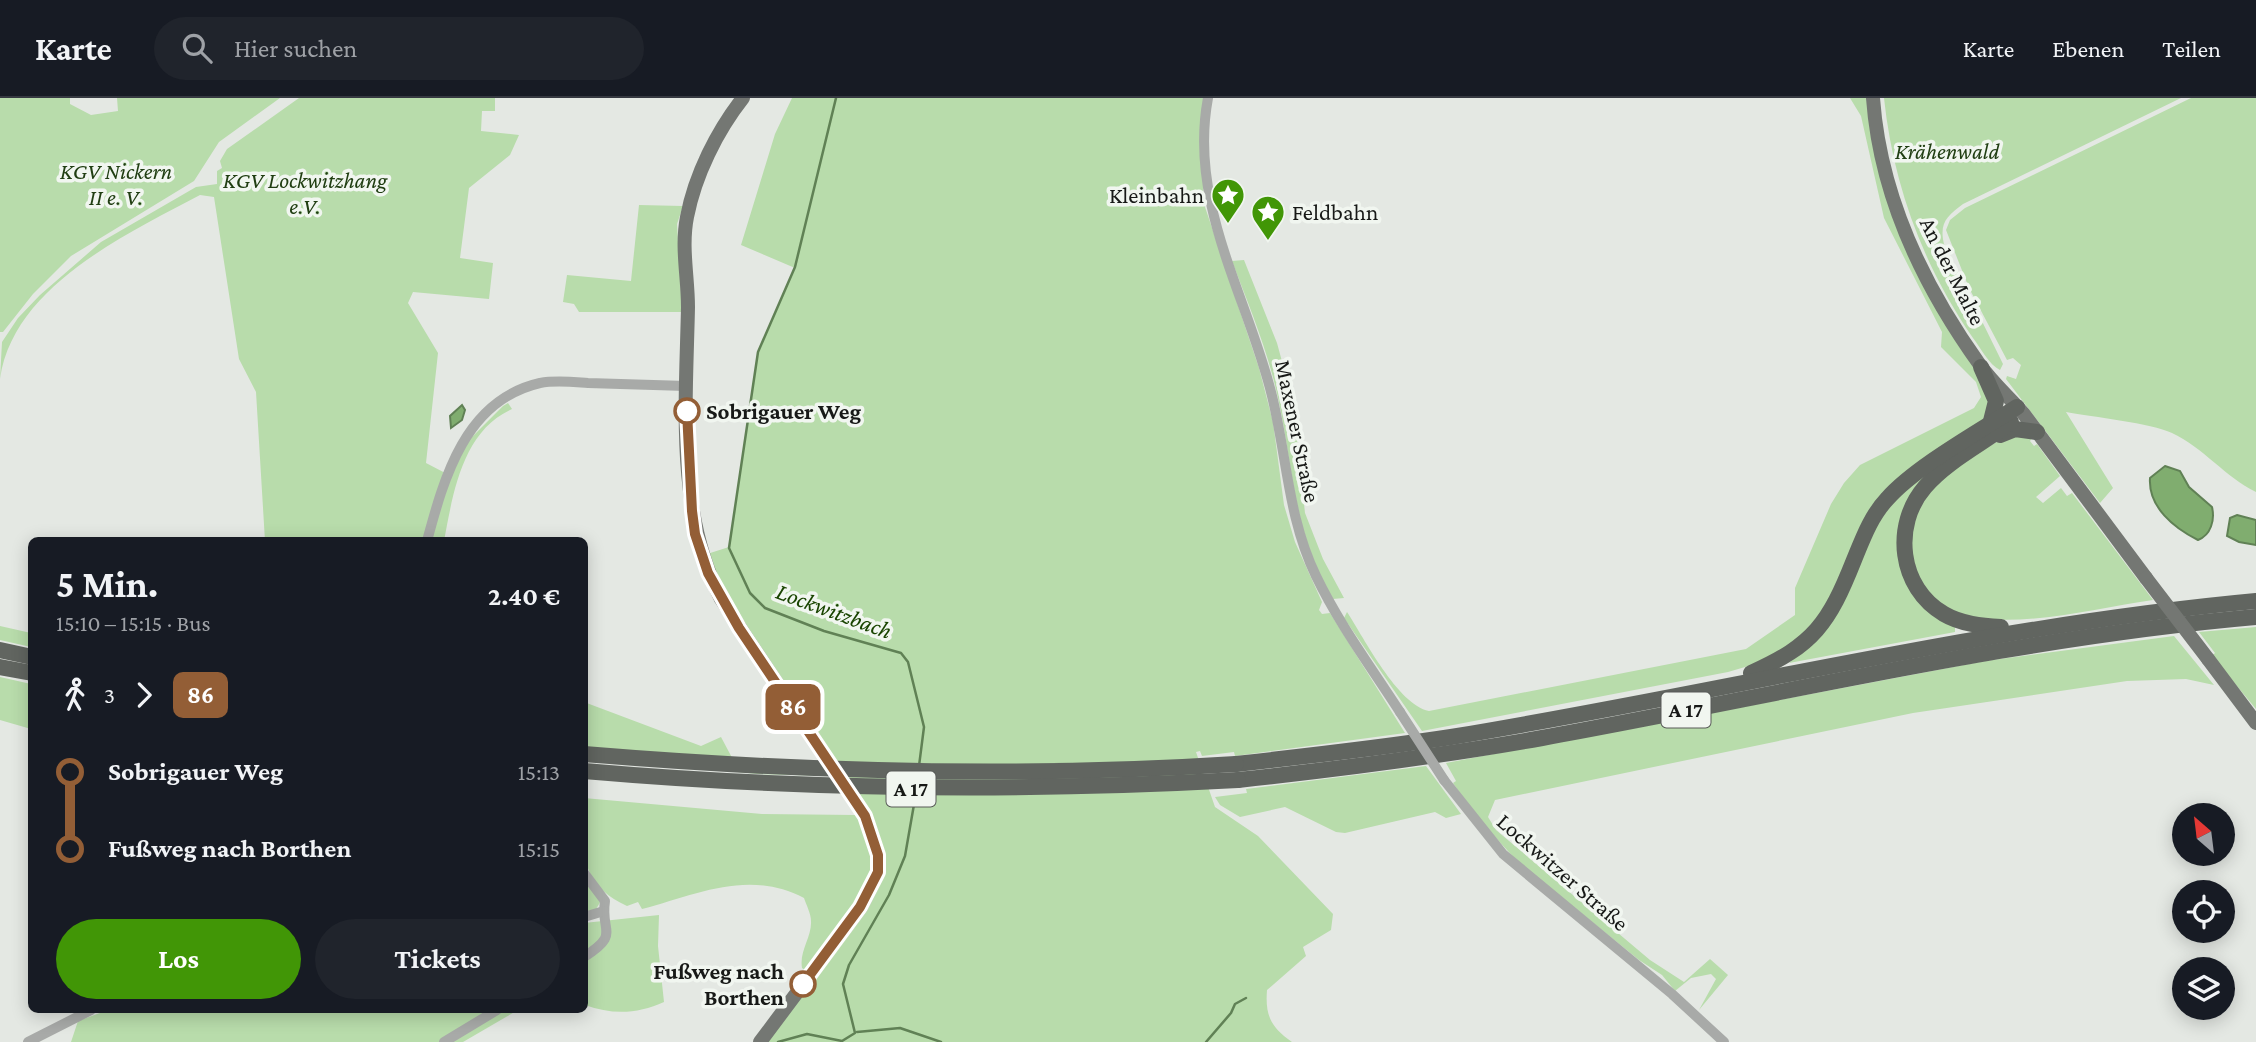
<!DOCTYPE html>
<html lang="de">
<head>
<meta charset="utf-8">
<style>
	body { margin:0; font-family:"Crimson Pro",serif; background:#20242c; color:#f1f3f6; height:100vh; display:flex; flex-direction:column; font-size:26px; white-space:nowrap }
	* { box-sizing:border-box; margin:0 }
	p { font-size:23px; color:#9ea1a6 }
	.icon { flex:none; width:38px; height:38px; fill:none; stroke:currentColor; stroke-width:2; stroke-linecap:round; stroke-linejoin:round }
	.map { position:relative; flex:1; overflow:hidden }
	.sheet { position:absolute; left:28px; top:439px; width:560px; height:476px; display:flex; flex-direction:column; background:#171b24; border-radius:10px; box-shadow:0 4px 18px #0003 }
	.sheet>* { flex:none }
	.badge { padding:0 14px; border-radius:10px; font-size:24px; line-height:46px }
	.needle { width:46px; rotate:332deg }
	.controls { position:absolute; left:2172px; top:705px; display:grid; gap:14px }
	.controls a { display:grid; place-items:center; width:63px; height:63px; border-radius:50%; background:#171b24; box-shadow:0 4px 18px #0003; font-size:35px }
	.map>.badge { position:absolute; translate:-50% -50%; box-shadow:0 0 0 4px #fff }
	.legs { display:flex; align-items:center; gap:10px; height:77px; padding:0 28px; font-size:23px }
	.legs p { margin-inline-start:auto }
	.headline { display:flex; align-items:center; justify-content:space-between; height:119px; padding:0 28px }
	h1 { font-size:38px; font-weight:700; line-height:52px }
	.primary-button { display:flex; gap:14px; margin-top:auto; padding:14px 28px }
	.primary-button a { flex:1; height:80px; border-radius:42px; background:#419606; color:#fff; font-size:28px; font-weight:700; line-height:80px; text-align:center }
	.primary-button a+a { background:#20242c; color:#f1f3f6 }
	ul { padding:0 28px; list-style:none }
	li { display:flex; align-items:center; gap:24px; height:77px; font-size:26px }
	li i { display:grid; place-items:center; width:10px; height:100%; margin:0 9px; background:currentColor }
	li i::after { content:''; width:18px; height:18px; margin:-9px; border:5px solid; border-radius:50%; background:#171b24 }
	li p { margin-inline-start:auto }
	li:first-child i { background:linear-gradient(#0000 50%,currentColor 0) }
	li:last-child i { background:linear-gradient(currentColor 50%,#0000 0) }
	header { display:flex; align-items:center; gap:42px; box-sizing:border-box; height:98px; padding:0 35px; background:#171b24; border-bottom:2px solid #363941 }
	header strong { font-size:33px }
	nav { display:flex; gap:38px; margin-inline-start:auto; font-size:24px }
	.search { width:490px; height:63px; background:#20242c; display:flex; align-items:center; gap:18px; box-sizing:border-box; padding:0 24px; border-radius:38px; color:#9ea1a6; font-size:26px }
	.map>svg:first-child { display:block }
	.green { fill:#b8dcab }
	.water { fill:#80ad6f; stroke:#608155; stroke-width:2 }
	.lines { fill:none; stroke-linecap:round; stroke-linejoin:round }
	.stream { stroke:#608155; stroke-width:2.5 }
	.minor { stroke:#a8aaa8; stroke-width:10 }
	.major { stroke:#747773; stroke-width:14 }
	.highway { stroke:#616560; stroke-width:16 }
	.minor-bridge { stroke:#a8aaa8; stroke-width:10 }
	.major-bridge { stroke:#747773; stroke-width:14 }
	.highway-bridge { stroke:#616560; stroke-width:16 }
	.line-1-casing { stroke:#fff; stroke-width:16 }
	.line-1 { stroke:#935e36; stroke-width:10 }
	.stop-1-dot { fill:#fff; stroke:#935e36; stroke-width:3.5 }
	.labels { text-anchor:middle; stroke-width:7; stroke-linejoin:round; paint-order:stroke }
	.shield { fill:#f1f6f0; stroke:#585b58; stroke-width:2 }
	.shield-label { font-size:21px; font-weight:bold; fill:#171917 }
	.park-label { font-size:23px; font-style:italic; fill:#203e12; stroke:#f1f6f0 }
	.poi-label { font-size:23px; fill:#171917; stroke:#f1f6f0; text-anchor:end }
	.street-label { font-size:23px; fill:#171917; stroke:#f1f6f0 }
	.stop-label { font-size:23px; font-weight:bold; fill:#171917; stroke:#f1f6f0; text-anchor:start }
	.water-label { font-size:24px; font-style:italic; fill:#194400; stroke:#f1f6f0 }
</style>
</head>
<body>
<header>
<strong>Karte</strong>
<div class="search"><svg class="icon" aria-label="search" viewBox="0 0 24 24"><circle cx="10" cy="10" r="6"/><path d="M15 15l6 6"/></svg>Hier suchen</div>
<nav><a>Karte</a><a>Ebenen</a><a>Teilen</a></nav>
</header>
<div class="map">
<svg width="2256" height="944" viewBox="0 0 2256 944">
	<rect width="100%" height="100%" fill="#e4e8e3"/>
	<g class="green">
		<polygon points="0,0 70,0 70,6 91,17 118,13 117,0 280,0 219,44 194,83 71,158 33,196 3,234 0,234"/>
		<path d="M299 0H495V13H482L481 33 519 37 510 57 469 90 460 160 493 165 489 201 413 194 408 205 438 255 426 365 449 377 462 349 503 308 508 305 512 311C462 333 453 396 444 443H265L256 294 239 261 214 99 200 97C127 136 13 188 0 281L2 244 18 220 40 197 101 144 196 89 217 86V73L222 70 220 63 227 51Z"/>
		<path d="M792 0H1204L1203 103 1259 270 1273 324 1284 407 1295 444 1322 504 1319 512 1322 516 1330 515 1405 635 1235 658 1234 654 1202 658 1200 653 1196 654 1215 709 1258 738 1333 816 1331 832 1303 849 1306 858 1267 892C1265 918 1271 929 1292 944H767L813 881 883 757 723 494 707 456 729 449 758 254 795 170 741 147 775 36Z"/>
		<path d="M1850 0H1868L1891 109 1990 292 1986 323 1893 390 1821 522 1769 562 1728 574 1422 633 1344 520 1347 514C1364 540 1398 607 1429 613L1746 551 1795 517V490L1831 406 1844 385 1860 367 1974 310 1981 299 1976 284 1941 249 1942 234 1884 120 1861 18Z"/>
		<path d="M1884 0H2181L1963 106C1947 118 1939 125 1944 146L2003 266 2000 272C1989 267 1980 249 1973 240 1923 168 1893 86 1884 0Z"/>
		<path d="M2191 0H2256V394C2225 379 2204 350 2172 335 2151 325 2093 319 2066 314L2113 390 2100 405 2006 281 2007 278 2016 281 2021 267 2013 260 2007 262 1969 190 1946 132 1950 122 1965 110Z"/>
		<polygon points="639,107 683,108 677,126 682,214 579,214 574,206 563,204 567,177 631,183"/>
		<path d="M1244 162 1277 245 1293 304 1305 415 1323 461 1344 500 1333 501C1293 434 1294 374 1278 300 1268 253 1249 208 1232 163Z"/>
		<path d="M2013 336 2032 340 2030 343 2034 348 2037 346 2060 378 2036 399 2043 405 2061 390 2067 398 2072 395 2153 502C2092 511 2024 530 1963 518 1944 514 1924 493 1918 476 1890 404 1955 364 2013 336Z"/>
		<polygon points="1939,370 1898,453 1955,527 1955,534 1789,565 1808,548 1874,425 1908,388"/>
		<polygon points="0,528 31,535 31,549 0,542"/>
		<polygon points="2256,529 2256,611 2212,558 2215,555 2199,534"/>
		<polygon points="2174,538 2214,587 2186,581 2127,583 1913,615 1495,702 1488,719 1496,732 1650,862 1684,884 1710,861 1728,877 1699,912 1716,881 1711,876 1691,880 1675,893 1662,877 1639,862 1517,763 1475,717 1453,685 1456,683 1446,665 1985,563"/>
		<polygon points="0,579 31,586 31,631 0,622"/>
		<polygon points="584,604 701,648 721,639 738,671 832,678 757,676 585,658"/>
		<polygon points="1426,668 1461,716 1446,720 1435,714 1345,735 1336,734 1285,709 1240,719 1220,707 1215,699 1247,695 1246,691"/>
		<path d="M584 700 762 716 856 717C863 729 871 742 873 757 876 795 830 844 808 874L802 870C799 853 812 839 811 823 811 816 806 806 804 800 748 771 698 796 642 811L638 804 627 808C574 783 585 750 584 700Z"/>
		<polygon points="584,781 601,803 596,811 584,816"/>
		<path d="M659 817 658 848 664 904C638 916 612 917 585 907L584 825Z"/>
		<polygon points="108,912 518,912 463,944 71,944 78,923"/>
	</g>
	<g class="water">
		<polygon points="462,307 465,312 462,322 451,330 450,318"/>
		<path d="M2165 368 2180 373 2189 389 2212 409C2215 422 2211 437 2198 442 2174 430 2148 409 2150 380Z"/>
		<polygon points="2237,417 2256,422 2256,447 2239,444 2227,438 2230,420"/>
	</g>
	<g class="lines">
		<g class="stream">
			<polyline points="836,0 795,169 758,254 729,450 750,495 765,510 824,533 901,555 908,564 924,629 919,668"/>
			<polyline points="857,934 900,930 941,944"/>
			<polyline points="778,944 807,936 842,943 855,935 843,886 849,867 889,797 905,758 916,695"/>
			<polyline points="1206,944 1231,915 1235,906 1246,900"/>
		</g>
		<g class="minor">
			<path d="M1208 0C1188 106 1248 199 1272 298 1287 359 1288 420 1316 478 1339 526 1371 569 1400 614"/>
			<path d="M427 443C444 380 465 302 540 285 556 282 573 284 588 285 621 286 653 287 686 288"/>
			<polyline points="1444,682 1503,756 1672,896 1724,944"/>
			<path d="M584 775 605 803C600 835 621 835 584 859"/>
			<polyline points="584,819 604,813"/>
			<polyline points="28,944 91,912"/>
			<polyline points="444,944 497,912"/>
		</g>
		<g class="major">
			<path d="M743 0C717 33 695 77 687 119 681 149 688 179 688 209 686 306 676 413 721 501L865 718 878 757V774L872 787 861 809 760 944"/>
			<path d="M1873 0C1880 97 1924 189 1980 267 1993 285 2009 299 2023 315L2146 480"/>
			<polyline points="2208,561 2256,625"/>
		</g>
		<g class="highway">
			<polyline points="1981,269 1996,303 1990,327"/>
			<polyline points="2000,337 2015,331 2037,334"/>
			<path d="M2001 529C1982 528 1961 526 1944 516 1899 490 1892 427 1925 389 1947 363 1984 345 2011 324"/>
			<polyline points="0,552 32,559"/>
			<polyline points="0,569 32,575"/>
			<path d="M1751 575C1814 547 1829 525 1854 462 1863 440 1871 418 1887 401 1915 369 1980 333 2017 309"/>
			<path d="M1236 666C1308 658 1380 650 1451 639 1720 595 1984 528 2256 503"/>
			<path d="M1238 682C1339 671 1441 658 1542 640 1780 597 2015 540 2256 519"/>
		</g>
		<polyline class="minor-bridge" points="1400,614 1444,682"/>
		<polyline class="major-bridge" points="2146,480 2208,561"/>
		<g class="highway-bridge">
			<path d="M584 656C802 674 1018 680 1236 666"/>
			<path d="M584 673C803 692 1019 694 1238 682"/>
		</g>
	</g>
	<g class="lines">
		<defs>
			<polyline id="line-1" points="687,313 692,413 695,436 708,475 739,530 865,718 878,757 878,774 860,809 803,886"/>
		</defs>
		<use href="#line-1" class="line-1-casing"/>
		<use href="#line-1" class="line-1"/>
	</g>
	<defs>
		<symbol id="sight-pin" viewBox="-11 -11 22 30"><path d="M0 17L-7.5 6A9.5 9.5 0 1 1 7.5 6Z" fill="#419606" stroke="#f1f6f0"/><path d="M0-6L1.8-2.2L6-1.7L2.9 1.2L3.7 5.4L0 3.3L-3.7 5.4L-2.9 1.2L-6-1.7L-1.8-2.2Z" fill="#fff"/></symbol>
	</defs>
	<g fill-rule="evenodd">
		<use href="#sight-pin" x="1209" y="78" width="38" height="52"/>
		<use href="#sight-pin" x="1249" y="95" width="38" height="52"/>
	</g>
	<g class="stop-1-dot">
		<circle cx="687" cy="313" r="12"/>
		<circle cx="803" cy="886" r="12"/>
	</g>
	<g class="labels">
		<g class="shield">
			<rect x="1661.5" y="594.5" width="49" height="35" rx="5"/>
			<rect x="886.5" y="673.5" width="49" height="35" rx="5"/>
		</g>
		<g class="shield-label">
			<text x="1686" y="619">A 17</text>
			<text x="911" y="698">A 17</text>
		</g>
		<g class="park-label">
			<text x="1947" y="61">Krähenwald</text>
			<text x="116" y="81">KGV Nickern<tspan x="116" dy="26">II e. V.</tspan></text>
			<text x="305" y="90">KGV Lockwitzhang<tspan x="305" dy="26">e.V.</tspan></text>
		</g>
		<g class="poi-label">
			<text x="1204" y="105">Kleinbahn</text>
			<text x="1292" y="122" text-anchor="start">Feldbahn</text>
		</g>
		<g class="street-label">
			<text transform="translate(1953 173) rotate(63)" y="8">An der Malte</text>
			<text transform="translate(1298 333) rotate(78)" y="8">Maxener Straße</text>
			<text transform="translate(1563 774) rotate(41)" y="8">Lockwitzer Straße</text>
		</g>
		<g class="stop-label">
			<text x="706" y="321">Sobrigauer Weg</text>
			<text x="784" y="881" text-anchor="end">Fußweg nach<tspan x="784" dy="26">Borthen</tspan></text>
		</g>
		<g class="water-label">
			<text transform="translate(834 513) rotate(20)" y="8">Lockwitzbach</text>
		</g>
	</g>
</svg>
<div class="controls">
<a><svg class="needle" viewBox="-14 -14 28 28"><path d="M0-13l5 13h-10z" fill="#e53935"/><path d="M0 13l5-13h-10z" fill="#9ea1a6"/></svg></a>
<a><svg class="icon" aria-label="locate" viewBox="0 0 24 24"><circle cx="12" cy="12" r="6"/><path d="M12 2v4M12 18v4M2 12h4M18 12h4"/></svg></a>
<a><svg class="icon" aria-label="layers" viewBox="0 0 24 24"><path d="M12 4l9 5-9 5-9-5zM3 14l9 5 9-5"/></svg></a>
</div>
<b class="badge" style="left:793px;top:609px;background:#935e36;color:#fff">86</b>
<section class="sheet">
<div class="headline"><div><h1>5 Min.</h1><p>15:10 – 15:15 · Bus</p></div><b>2.40 €</b></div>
<div class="legs"><svg class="icon" aria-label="walk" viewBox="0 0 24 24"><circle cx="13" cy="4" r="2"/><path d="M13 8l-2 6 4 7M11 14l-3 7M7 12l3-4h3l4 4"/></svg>3<svg class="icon" aria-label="forward" viewBox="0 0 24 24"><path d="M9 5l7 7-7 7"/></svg><b class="badge" style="background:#935e36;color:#fff">86</b></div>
<ul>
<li><i style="color:#935e36"></i><b>Sobrigauer Weg</b><p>15:13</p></li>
<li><i style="color:#935e36"></i><b>Fußweg nach Borthen</b><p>15:15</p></li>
</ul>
<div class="primary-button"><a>Los</a><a>Tickets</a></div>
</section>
</div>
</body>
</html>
